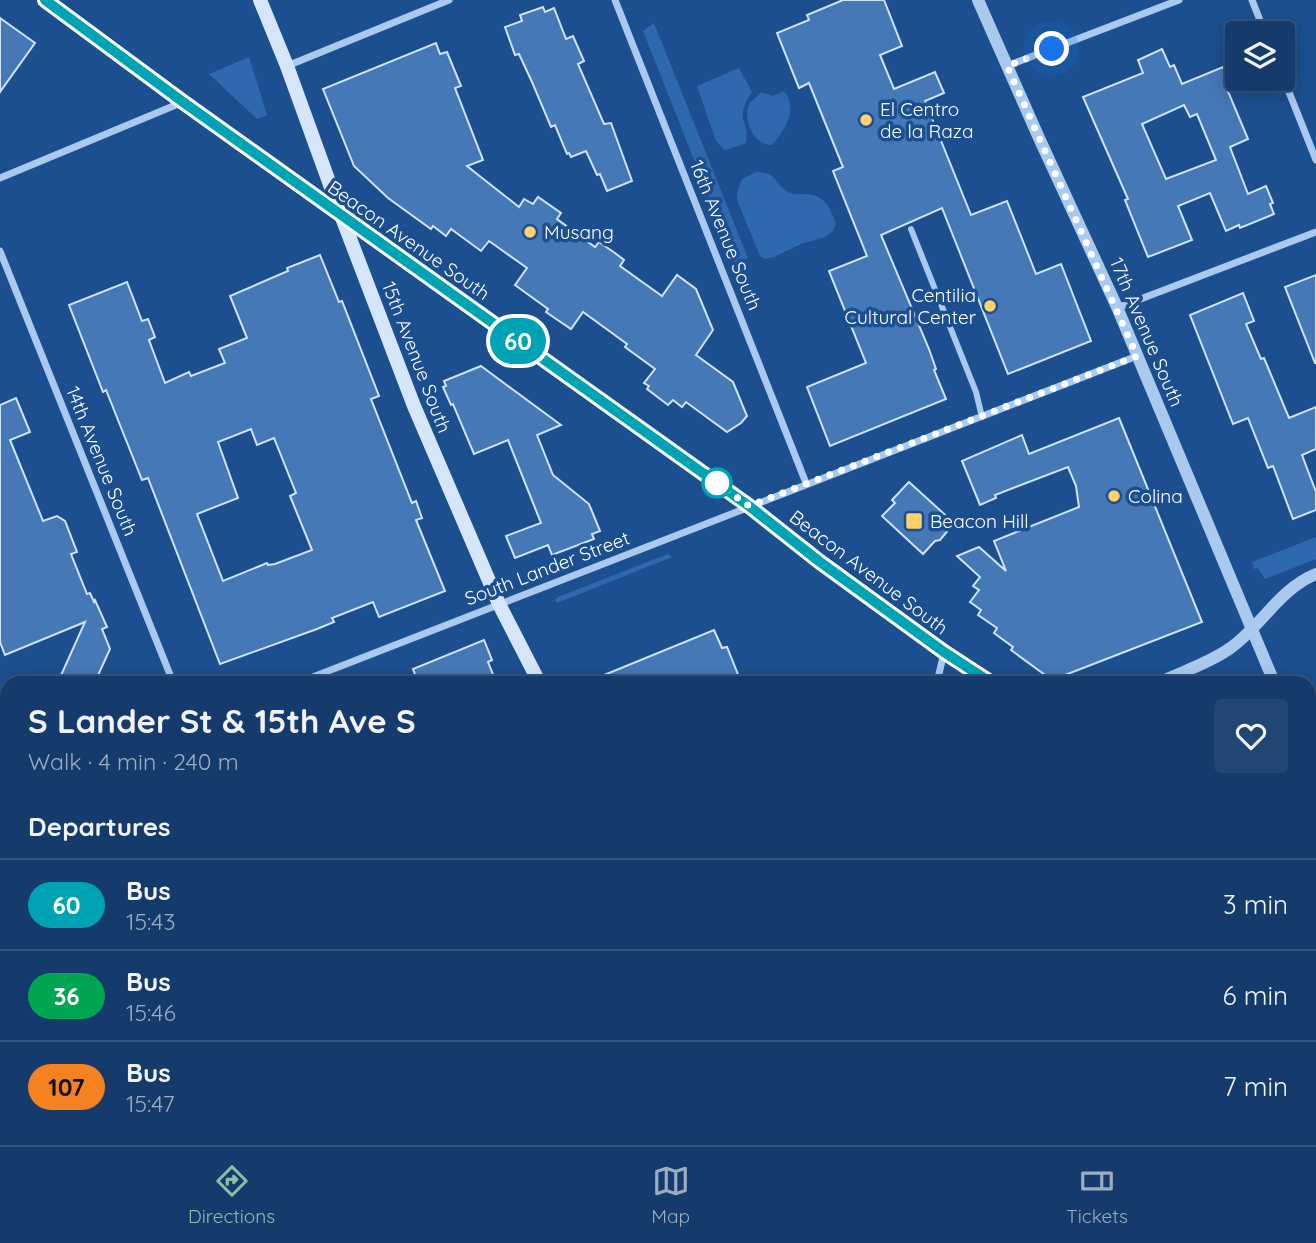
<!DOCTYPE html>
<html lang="en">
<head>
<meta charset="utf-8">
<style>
	body { margin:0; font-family:Quicksand,sans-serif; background:#214673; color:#f1f3f6; height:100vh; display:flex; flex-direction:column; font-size:26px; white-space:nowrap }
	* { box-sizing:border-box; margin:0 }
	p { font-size:23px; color:#9dadc1 }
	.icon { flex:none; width:38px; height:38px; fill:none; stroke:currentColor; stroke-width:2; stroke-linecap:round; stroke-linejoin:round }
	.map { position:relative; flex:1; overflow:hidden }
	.sheet { position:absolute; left:0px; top:676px; width:1316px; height:471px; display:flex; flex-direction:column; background:#143b6b; border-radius:21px 21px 0 0; box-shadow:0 4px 18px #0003,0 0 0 2px #33557e }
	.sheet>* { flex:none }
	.badge { padding:0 14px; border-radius:23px; font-size:24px; line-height:46px }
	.tools { position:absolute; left:1225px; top:21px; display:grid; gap:14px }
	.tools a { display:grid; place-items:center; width:70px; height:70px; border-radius:7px; background:#143b6b; box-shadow:0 4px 18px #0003,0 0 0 2px #33557e; font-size:35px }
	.you { position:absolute; width:35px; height:35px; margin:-18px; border:5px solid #fff; border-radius:50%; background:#1a73e8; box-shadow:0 0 0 10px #1a73e833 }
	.map>.badge { position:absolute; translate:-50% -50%; box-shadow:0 0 0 4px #fff }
	h2 { padding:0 28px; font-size:26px; line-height:63px }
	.round { display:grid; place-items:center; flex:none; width:74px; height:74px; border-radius:7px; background:#214673 }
	.head { display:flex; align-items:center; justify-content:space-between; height:119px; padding:0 28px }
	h1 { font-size:33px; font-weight:800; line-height:52px }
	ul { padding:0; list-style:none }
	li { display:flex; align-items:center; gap:21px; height:91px; padding:0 28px; border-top:2px solid #33557e }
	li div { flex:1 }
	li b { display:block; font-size:26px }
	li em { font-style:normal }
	li .badge { min-width:77px; font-weight:700; text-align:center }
	.dock { display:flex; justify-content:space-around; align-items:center; height:98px; border-top:2px solid #33557e; background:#143b6b; font-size:19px; color:#9dadc1 }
	.dock a { display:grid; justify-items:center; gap:4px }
	.dock .selected { color:#8abfa5 }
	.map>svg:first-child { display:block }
	.green { fill:#2e69ad }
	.building { fill:#4478b7; stroke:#cfe3fa; stroke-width:2; fill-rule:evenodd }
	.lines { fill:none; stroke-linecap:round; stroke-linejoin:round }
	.pedestrian { stroke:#a9c9ee; stroke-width:6 }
	.minor { stroke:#a9c9ee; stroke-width:7 }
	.tertiary { stroke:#a9c9ee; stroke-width:12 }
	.secondary { stroke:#d6e6fa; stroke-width:14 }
	.line-casing { stroke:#fff; stroke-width:16 }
	.line { stroke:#00a3b4; stroke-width:10 }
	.walk { stroke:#fff; stroke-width:7; stroke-dasharray:0 12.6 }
	.poi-dot { fill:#ffd166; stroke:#1b4f8f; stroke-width:2.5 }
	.stop-dot { fill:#fff; stroke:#00a3b4; stroke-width:3.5 }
	.labels { text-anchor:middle; stroke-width:7; stroke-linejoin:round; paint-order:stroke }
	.poi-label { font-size:19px; fill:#fff; stroke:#1b4f8f; text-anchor:start }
	.street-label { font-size:19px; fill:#fff; stroke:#1b4f8f }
</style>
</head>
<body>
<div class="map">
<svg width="1316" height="1145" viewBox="0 0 1316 1145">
	<rect width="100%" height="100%" fill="#1b4f8f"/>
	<g class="green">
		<polygon points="654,23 748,258 735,263 643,31"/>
		<polygon points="249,57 267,115 257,119 209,74"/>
		<path d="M739 68 752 92C732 121 751 120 746 143L725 150 716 141 697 86Z"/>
		<path d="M784 91C798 109 786 129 772 145 753 145 743 121 749 104L761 92 773 96Z"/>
		<path d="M756 172C778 172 773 183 788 192 794 195 799 194 805 194 825 195 830 207 836 224L832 232 825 237 801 244 774 257 765 259 760 256 737 200V193L742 179Z"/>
		<polygon points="1316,537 1316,559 1265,579 1258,568 1254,569 1252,562"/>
		<polygon points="668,554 672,557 557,603 555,600 558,597"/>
	</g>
	<g class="building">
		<polygon points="843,0 884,0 902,46 880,55 894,89 935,72 944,93 925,101 971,215 1007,201 1036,274 1061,264 1091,341 1008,374 942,208 881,235 929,349 936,369 934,370 946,399 830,446 807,387 866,363 829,271 867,256 833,171 843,167 809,83 799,88 777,33 809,20 807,15"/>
		<polygon points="543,7 545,12 554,8 566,39 573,36 584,61 578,64 604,124 611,123 632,181 607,191 600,174 597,175 586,151 571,157 569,153 567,154 555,125 551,127 532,82 519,54 515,55 505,27 522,21 520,15"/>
		<polygon points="0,18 35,43 0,92"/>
		<polygon points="436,43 440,54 447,52 461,86 455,88 483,160 467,166 519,207 524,199 533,204 538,197 561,213 557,219 595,247 599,242 615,253 624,260 620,266 662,296 677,275 696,289 713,330 696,355 733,382 747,416 741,423 727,432 686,402 682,407 673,400 668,405 647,389 649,386 644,383 655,369 625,347 627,344 583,312 571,329 546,312 548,309 515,285 527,268 489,241 481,251 451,229 446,236 433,226 431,229 388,198 354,166 323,89"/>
		<path d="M1162 49 1170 67 1174 65 1182 84 1223 67 1231 88 1227 89 1248 139 1230 147 1248 194 1266 186 1273 203 1270 204 1274 214 1240 228 1239 225 1226 231 1210 193 1178 206 1192 240 1148 257 1125 200 1128 199 1083 97 1143 73 1138 60ZM1184 105 1190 117 1197 114 1216 160 1166 179 1142 124Z"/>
		<path d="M320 255 339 302 342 301 379 396 371 399 412 503 416 501 422 518 416 520 445 591 379 617 373 602 332 618 334 622 317 629 220 664 148 478 142 480 106 390 103 392 69 305 127 282 142 321 148 319 155 337 149 340 165 383 189 372 191 376 225 363 219 349 247 338 230 296 288 271 287 268ZM251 429 257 445 274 438 296 493 290 496 312 550 275 564 268 565 267 563 223 581 197 514 238 498 218 442Z"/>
		<polygon points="1316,275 1316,363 1315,363 1285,287"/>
		<polygon points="1243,293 1254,321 1246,324 1261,359 1264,358 1289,418 1316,407 1316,449 1302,455 1316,492 1316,510 1293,519 1273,466 1268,468 1248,418 1233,424 1190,315"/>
		<polygon points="481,366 561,425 537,435 553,475 589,504 600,531 592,534 594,539 552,555 548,545 515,558 506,536 541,523 508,440 474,454 453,404 451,405 443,387 446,386 444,381"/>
		<polygon points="16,398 30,432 10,440 43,521 57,516 65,521 77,552 71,554 87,594 90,593 94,602 95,600 107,627 102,629 110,649 95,682 58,682 85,622 5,655 0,642 0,405"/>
		<polygon points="1119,418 1202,622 1052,680 1011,650 1013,647 994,633 997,628 978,615 981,610 970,602 979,590 973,586 980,577 957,556 979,547 1006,571 994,541 1079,507 1076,486 1068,467 995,495 996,498 980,505 962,461 1022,435 1029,454"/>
		<polygon points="909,482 954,523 940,540 935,541 923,554 882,516 895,503 892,500"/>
		<polygon points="714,630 722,648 727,647 741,682 587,682"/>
		<polygon points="484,640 492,660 488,662 496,682 418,682 413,669"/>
	</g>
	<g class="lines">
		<polyline class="pedestrian" points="911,229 976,392 982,417"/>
		<g class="minor">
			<polyline points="615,0 806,483"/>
			<polyline points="1252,0 1265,33"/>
			<polyline points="287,66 449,0"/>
			<polyline points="1007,66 1179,0"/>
			<polyline points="1283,77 1316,160"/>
			<polyline points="0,178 183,102"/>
			<polyline points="0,251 173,682"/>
			<polyline points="1117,308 1316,232"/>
			<polyline points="300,682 1137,356"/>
			<polyline points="937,682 944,653"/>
			<polyline points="0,801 7,798"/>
			<polyline points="1309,982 1316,978"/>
			<polyline points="0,1126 7,1145"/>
			<polyline points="369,1139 371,1145"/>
			<polyline points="1091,1139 1094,1145"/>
			<polyline points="0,1145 13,1139"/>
			<polyline points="899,1145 914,1139"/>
		</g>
		<g class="tertiary">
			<polyline points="978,0 1039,138 1117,307 1274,682"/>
			<path d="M1160 682C1182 672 1209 663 1229 649 1261 627 1279 589 1316 574"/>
			<polyline points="1309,763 1316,780"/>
		</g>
		<g class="secondary">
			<polyline points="45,0 183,102 749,506 820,562 944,652 990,682"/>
			<polyline points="260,0 287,66 341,215 414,406 499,604 539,682"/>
			<polyline points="1309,914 1316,919"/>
			<polyline points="732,1139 734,1145"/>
		</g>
	</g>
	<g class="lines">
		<defs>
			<polyline id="line" points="45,0 183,102 749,506 820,562 944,652 990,682"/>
		</defs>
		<use href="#line" class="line-casing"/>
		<use href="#line" class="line"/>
		<polyline class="walk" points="717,483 749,506 1137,356 1007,66 1052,49"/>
	</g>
	<g class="poi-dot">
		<circle cx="866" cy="120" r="7"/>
		<circle cx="530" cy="232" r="7"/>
		<circle cx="990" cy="306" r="7"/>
		<circle cx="1114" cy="496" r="7"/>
		<rect x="905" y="512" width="18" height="18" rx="3.5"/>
	</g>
	<circle class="stop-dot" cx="717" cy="483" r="14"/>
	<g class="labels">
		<g class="poi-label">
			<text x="880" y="116">El Centro<tspan x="880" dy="22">de la Raza</tspan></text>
			<text x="544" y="239">Musang</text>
			<text x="976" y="302" text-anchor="end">Centilia<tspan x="976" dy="22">Cultural Center</tspan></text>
			<text x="1128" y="503">Colina</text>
			<text x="930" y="528">Beacon Hill</text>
		</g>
		<g class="street-label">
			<text transform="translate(726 235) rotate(68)" y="7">16th Avenue South</text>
			<text transform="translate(409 240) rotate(35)" y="7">Beacon Avenue South</text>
			<text transform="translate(1147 332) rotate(67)" y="7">17th Avenue South</text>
			<text transform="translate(417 357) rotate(69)" y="7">15th Avenue South</text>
			<text transform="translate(102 461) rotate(68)" y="7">14th Avenue South</text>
			<text transform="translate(547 568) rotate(-21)" y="7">South Lander Street</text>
			<text transform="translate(869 572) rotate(37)" y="7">Beacon Avenue South</text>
		</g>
	</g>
</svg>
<div class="tools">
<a><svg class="icon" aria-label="layers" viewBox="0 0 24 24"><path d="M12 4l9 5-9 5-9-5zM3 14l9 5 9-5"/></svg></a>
</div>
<div class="you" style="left:1052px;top:49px"></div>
<b class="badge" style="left:518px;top:341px;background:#00a3b4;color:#fff">60</b>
<section class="sheet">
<div class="head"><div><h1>S Lander St &amp; 15th Ave S</h1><p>Walk · 4 min · 240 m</p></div><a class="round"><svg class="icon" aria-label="heart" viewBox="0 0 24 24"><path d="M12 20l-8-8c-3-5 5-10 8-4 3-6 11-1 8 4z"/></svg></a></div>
<h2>Departures</h2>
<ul>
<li><span class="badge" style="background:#00a3b4;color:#fff">60</span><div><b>Bus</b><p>15:43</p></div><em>3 min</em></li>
<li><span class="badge" style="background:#00a651;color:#fff">36</span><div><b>Bus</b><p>15:46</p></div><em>6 min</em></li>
<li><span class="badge" style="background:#f58220;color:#111">107</span><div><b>Bus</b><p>15:47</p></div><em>7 min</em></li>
</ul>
</section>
</div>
<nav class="dock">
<a class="selected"><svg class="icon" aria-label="directions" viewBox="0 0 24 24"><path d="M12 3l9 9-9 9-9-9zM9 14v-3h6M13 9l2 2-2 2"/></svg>Directions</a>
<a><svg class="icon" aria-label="map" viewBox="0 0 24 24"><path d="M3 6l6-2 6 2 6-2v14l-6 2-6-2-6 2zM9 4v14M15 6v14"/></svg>Map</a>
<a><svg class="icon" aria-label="tickets" viewBox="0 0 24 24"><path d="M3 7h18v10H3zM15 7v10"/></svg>Tickets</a>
</nav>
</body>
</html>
